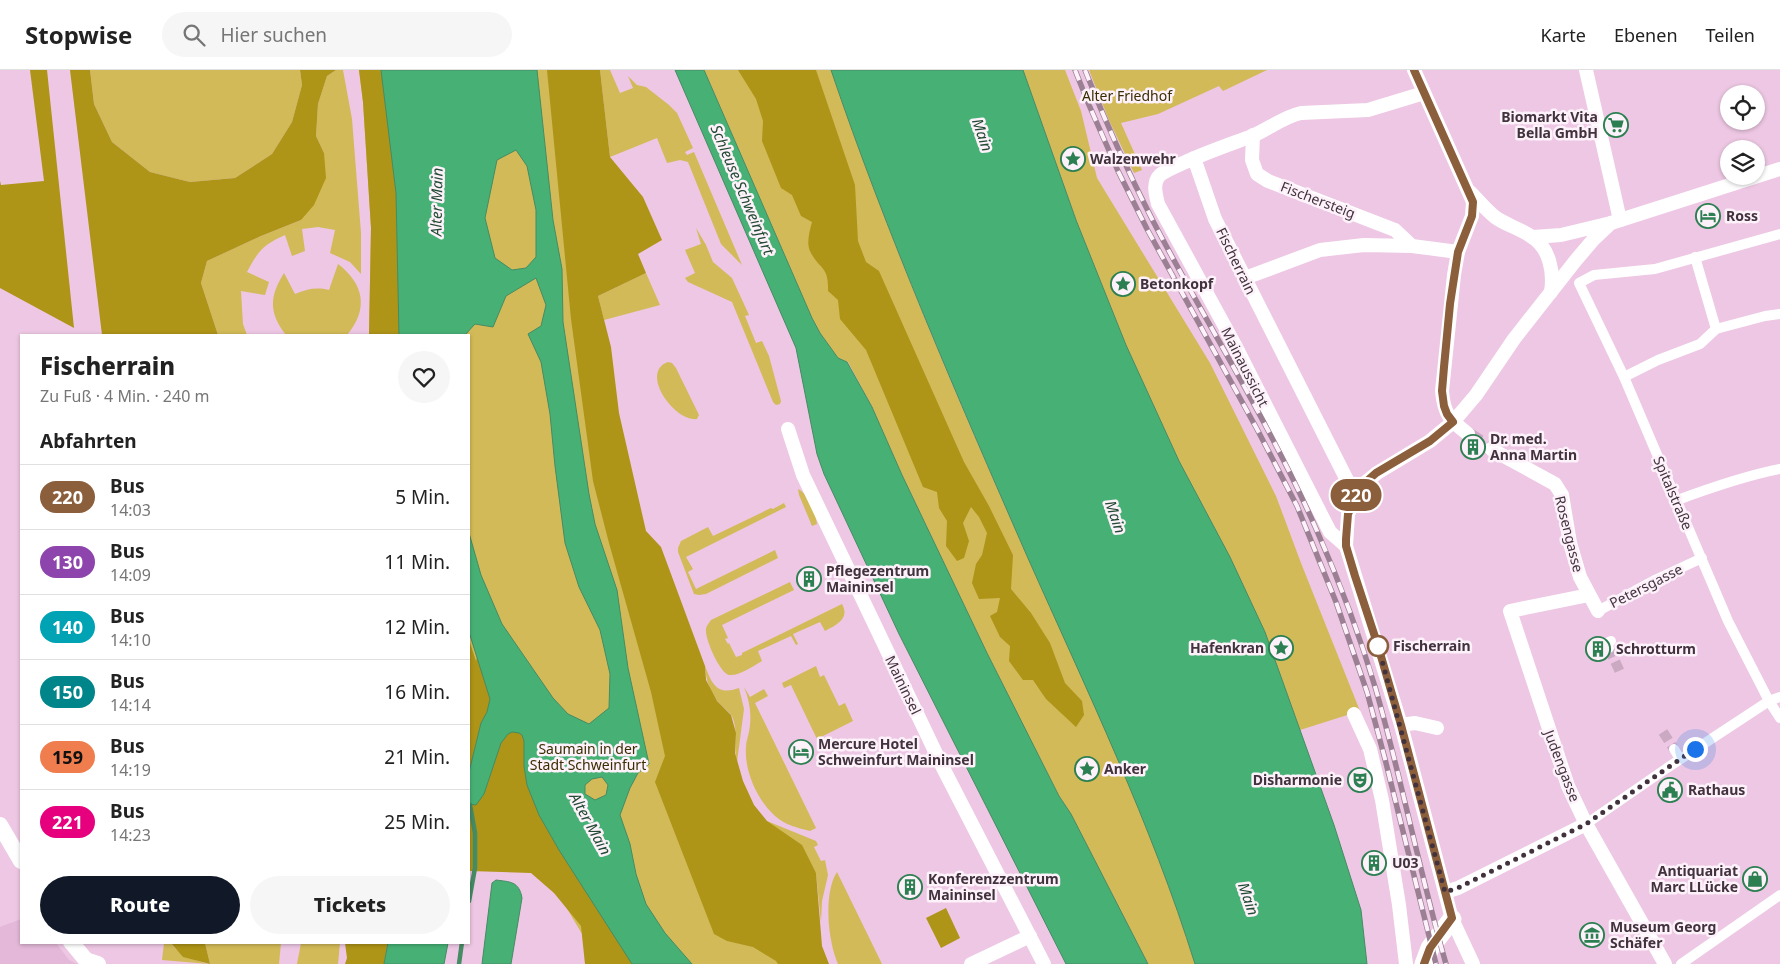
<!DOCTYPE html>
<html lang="de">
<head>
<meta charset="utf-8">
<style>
	body { margin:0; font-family:"Noto Sans",sans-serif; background:#f6f6f6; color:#222; height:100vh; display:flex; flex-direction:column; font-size:19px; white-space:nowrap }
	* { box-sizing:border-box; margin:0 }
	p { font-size:16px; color:#767676 }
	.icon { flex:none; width:28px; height:28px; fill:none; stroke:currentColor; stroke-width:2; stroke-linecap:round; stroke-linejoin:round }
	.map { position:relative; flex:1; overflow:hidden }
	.drawer { position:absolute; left:20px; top:264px; width:450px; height:610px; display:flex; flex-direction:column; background:#fff; border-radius:0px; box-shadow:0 1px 4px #0004 }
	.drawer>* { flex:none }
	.badge { padding:0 10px; border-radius:16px; font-size:18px; line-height:32px }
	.tools { position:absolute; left:1720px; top:15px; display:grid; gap:10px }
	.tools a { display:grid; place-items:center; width:45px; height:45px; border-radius:50%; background:#fff; box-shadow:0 1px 4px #0004; font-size:25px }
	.you { position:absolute; width:25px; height:25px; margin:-12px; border:4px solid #fff; border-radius:50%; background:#1a73e8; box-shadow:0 0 0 8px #1a73e833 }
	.map>.badge { position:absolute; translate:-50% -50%; box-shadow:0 0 0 2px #fff }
	h2 { padding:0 20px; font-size:19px; line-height:45px }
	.round { display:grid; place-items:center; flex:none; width:52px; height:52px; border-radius:26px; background:#f6f6f6 }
	.summary { display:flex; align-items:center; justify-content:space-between; height:85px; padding:0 20px }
	h1 { font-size:24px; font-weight:800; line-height:38px }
	.action { display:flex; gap:10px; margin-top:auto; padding:10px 20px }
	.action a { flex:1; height:58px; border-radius:30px; background:#111827; color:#fff; font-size:20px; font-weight:800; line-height:58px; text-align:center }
	.action a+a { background:#f6f6f6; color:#222 }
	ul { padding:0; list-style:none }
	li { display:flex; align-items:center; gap:15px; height:65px; padding:0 20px; border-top:1px solid #e0e0e0 }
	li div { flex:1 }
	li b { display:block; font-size:19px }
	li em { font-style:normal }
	li .badge { min-width:55px; font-weight:700; text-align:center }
	header { display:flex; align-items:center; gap:30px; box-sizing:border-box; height:70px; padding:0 25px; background:#fff; border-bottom:1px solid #e0e0e0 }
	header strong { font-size:24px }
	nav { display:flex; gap:28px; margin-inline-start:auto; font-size:18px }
	.search { width:350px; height:45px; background:#f6f6f6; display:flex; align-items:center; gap:12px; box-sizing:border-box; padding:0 18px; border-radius:28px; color:#767676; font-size:19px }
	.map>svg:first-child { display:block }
	.built { fill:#e3b8d8 }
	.green { fill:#d2ba58 }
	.forest { fill:#ae9417 }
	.water { fill:#47b175; stroke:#458b64; fill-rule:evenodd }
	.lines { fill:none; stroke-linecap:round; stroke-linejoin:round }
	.stream { stroke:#458b64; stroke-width:4.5 }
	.pedestrian-tunnel { stroke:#cba9c2; stroke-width:10; stroke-dasharray:10 5; stroke-linecap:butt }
	.minor-tunnel { stroke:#cba9c2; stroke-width:14; stroke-dasharray:14 7; stroke-linecap:butt }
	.pedestrian { stroke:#fff; stroke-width:10 }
	.minor { stroke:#fff; stroke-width:14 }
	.tertiary { stroke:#fff; stroke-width:16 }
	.secondary { stroke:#fff; stroke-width:19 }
	.rail-casing { stroke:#9b8094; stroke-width:5.5 }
	.rail { stroke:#fdf1fa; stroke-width:4; stroke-dasharray:11; stroke-linecap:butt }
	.line-casing { stroke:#fff; stroke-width:11 }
	.line { stroke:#8b5e3c; stroke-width:8 }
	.walk { stroke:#41323d; stroke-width:5; stroke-dasharray:0 9 }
	.stop-dot { fill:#fff; stroke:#8b5e3c; stroke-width:2.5 }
	.labels { text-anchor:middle; stroke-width:5; stroke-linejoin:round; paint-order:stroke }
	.park-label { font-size:14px; fill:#392e00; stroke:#fdf1fa }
	.poi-label { font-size:14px; font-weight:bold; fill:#41323d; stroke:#fdf1fa; text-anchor:start }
	.street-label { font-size:14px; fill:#41323d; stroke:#fdf1fa }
	.stop-label { font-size:14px; font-weight:bold; fill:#41323d; stroke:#fdf1fa; text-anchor:start }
	.water-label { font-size:15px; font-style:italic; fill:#204a31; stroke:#fdf1fa }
</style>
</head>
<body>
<header>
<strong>Stopwise</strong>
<div class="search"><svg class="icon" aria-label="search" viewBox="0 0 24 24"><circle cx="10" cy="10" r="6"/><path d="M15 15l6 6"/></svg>Hier suchen</div>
<nav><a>Karte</a><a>Ebenen</a><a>Teilen</a></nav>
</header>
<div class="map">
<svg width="1780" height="894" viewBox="0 0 1780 894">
	<rect width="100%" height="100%" fill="#edc7e3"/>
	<polygon class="built" points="21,849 21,872 56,873 69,890 77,894 0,894 0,857"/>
	<g class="green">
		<polygon points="90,0 300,0 302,15 292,52 272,84 235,108 190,112 150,102 112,72 94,34"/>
		<path d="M336 0H343L352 49 361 163V204L350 192 330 183 335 160 318 157 302 159 305 181 292 186 285 165C263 175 258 181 247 202L269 212 265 225 241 221 243 254 247 265H218L201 213 207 191 261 166 301 150 324 83 316 66 318 34 327 6Z"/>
		<polygon points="359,0 570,0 596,252 642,482 819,894 600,894 566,837 550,802 469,786 469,265 369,265 371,158 363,32"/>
		<polygon points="600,0 610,0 620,23 633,18 628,6 637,15 646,17 669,35 677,43 693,78 685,82 687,85 694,82 742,195 721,174 688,92 680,90 667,93 657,68 610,87"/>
		<path d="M704 0H831C887 165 956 326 1027 486 1087 620 1151 753 1195 894H1148L1071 745 1059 726 987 583 902 405 872 337 848 292 838 288 820 263 812 248Z"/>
		<polygon points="1023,0 1065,0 1081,41 1097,108 1210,293 1276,426 1301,493 1360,641 1300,660 1265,562 1230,487 1179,391 1126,275 1076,150"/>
		<polygon points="1089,0 1267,0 1223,21 1219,16 1158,44 1121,53 1142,100 1134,103 1108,48"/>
		<polygon points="696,158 706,175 713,192 732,208 749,245 745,246 756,273 762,271 769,286 781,331 780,334 776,335 773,332 732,232 688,212 685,208 695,203 685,180 701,174"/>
		<path d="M338 194C364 214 369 239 347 265H286C269 243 269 227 284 203L295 224C307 219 316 217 329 220Z"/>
		<polygon points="646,203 660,235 604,250 598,226"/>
		<path d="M668 292 672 293 676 298 699 345 697 349C674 352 639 302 668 292Z"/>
		<path d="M798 419C809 424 815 442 817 454L812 456 799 425Z"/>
		<polygon points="784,433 786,437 686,487 693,499 688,502 696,519 775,480 778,488 706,524 699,525 694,524 678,482 678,478 681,471 708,457 713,466 771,438 773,439"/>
		<path d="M790 512 794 520 722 555 728 568 725 569 728 574 729 573 736 587 742 585V583L842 534C850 549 837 554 825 561L820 552 793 564 798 574 796 575 791 566 758 581 762 591C753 596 740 606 729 605 720 603 705 569 706 560 706 556 709 553 711 550Z"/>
		<path d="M705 596C712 614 717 626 739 618L744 639 737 692C733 677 739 661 732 646 729 641 722 637 718 632 709 621 706 609 705 596Z"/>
		<polygon points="816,596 820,607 824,605 839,636 845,633 853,651 817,669 791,615 784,618 782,613"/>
		<path d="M744 617 750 627 764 619 768 626 755 633 816 758 810 761C798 758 785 755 775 746 757 730 744 700 746 677 746 672 748 667 749 662 752 645 750 632 744 617Z"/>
		<polygon points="767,751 816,771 818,775 814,777 821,791 825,790 828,805 822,831 821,852 816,803"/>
		<path d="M837 802 882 894H838C828 872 823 823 837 802Z"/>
		<path d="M164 873H171C178 884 196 891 209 894L162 890Z"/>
		<polygon points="205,873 281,873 279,894 210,894"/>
		<polygon points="301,873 340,873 338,894 297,894"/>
	</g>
	<g class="forest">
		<polygon points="30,0 47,0 74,258 0,218 0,111 1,115 44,111"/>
		<polygon points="70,0 90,0 94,34 112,72 150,102 190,112 235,108 272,84 292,52 302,15 300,0 336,0 327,6 318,34 316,66 324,83 326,108 314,135 301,150 261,166 207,191 201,213 218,265 102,265"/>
		<polygon points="359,0 392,0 407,265 369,265 371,158 363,32"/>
		<polygon points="547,0 600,0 610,87 643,127 662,170 638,184 646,203 598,226 611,277 619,343 646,461 661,477 705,596 706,610 717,631 731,645 736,663 735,683 743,711 754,735 767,751 802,775 816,803 822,876 829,894 778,894 776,891 753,877 727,871 714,864 655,712 665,686 651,622 609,473 593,411 571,249"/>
		<path d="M738 0H816L855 115 858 171 866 192 879 201 964 392 989 436 1013 485 1011 519 1031 543 1050 573 1065 613 1082 631 1084 645 1076 657 1046 629 1033 610H1023L1009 591 1010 576 1000 567 990 546 997 542 1000 528 979 529 972 513 976 494 982 485 987 463 979 447 971 437 963 453 969 471 964 488 957 491 946 476 947 451 939 438 937 422 923 417 866 280 840 249 838 230 828 221C829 195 819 200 810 181 806 172 810 160 812 152L801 146 792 125 781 118 762 71 763 51 756 29Z"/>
		<polygon points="483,565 651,894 585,894 581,856 554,823 531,803 469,801 469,570 476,591"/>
		<polygon points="946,838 960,868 941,878 926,848"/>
		<polygon points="171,873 205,873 210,894 183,887"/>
		<polygon points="345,873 388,873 384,894 345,894 347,888"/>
	</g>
	<g class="water">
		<path d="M381 0H537L553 150 562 199 563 252 589 424 595 454 617 520 628 598 649 694 638 703 630 718 620 745 630 774 636 804 646 834 665 863 692 894H632L559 780 539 745 527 715 524 696V671L522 665 519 663 512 662 508 664 501 673 484 724 476 735 469 734V702L481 653 487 642 490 629 469 562V463L481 505 502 554 553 628 568 644 589 654 609 638 610 604 600 560 579 517 565 473 555 396 550 344 541 292 528 264 541 256 546 235 536 208 506 226 493 257 475 254 465 265H399L396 123ZM516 80 527 96 536 140V187L526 198 512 200 495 188 485 148 497 90ZM602 707 608 715 606 725 595 730 585 724V715L592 709Z"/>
		<polygon points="675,0 704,0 812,248 820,263 838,288 847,292 872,337 902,405 987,583 1059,726 1071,744 1148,894 1066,894 899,564 824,404 817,384 796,278"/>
		<path d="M831 0H1023L1076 150 1126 275 1179 391 1230 487 1265 562 1334 755 1361 840 1367 894H1195C1151 753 1087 621 1027 486 957 326 887 165 831 0Z"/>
		<path d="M496 810C510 812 519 811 522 828L511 894H482L492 813Z"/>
		<polygon points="388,873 448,873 444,894 384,894"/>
	</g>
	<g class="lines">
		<g class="stream">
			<polyline points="469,831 475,798 475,763 470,735"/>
			<polyline points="459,894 462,872"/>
		</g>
		<g class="pedestrian-tunnel">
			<polyline points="1609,578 1620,602"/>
			<polyline points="1663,662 1674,679"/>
		</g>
		<polyline class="minor-tunnel" points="1468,364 1491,379"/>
		<g class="pedestrian">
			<polyline points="1780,164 1655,199 1594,205 1579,213 1624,307 1728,551 1769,631 1780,648"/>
			<polyline points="1695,187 1716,259"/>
			<polyline points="1624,307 1658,290 1700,274 1716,259 1765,246 1780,244"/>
			<path d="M1675 431C1710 418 1744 406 1780 399"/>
			<polyline points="1598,541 1655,510 1702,488"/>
			<polyline points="1609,578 1607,573 1611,571"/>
			<polyline points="1674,679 1680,689"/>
			<polyline points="1586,754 1667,698 1769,631 1780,627"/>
			<polyline points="1681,894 1780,825"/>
		</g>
		<g class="minor">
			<path d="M1414 0 1473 132 1472 146 1458 182 1454 205 1442 321C1444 345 1450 350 1468 364"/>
			<polyline points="1586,0 1620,150"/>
			<polyline points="1253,65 1252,90 1257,104 1268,111 1395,160 1412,176"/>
			<polyline points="1194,88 1215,149 1348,412 1359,420"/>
			<path d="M1470 122C1478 130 1486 140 1495 147 1506 155 1521 159 1532 167 1550 178 1554 203 1551 222"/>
			<polyline points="1533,167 1561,165 1611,153"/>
			<polyline points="1245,208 1320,180 1364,175 1412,176 1458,182"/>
			<polyline points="788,359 803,405 871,547 942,696 1044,894"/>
			<polyline points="1491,379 1555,414 1562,425 1570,473 1580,507 1598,541"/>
			<path d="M1346 476 1330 462 1235 275 1158 134C1156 125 1152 113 1160 105 1165 101 1174 97 1181 94 1204 83 1228 75 1252 66 1269 59 1283 47 1301 43L1368 40 1424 23"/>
			<polyline points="1589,525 1510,541 1568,716 1586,754 1665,894"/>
			<polyline points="1354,644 1370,679 1382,730 1399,835 1406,894"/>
			<polyline points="1401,655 1415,653 1437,658"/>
			<polyline points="1445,822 1458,818 1586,754"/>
			<polyline points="971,894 1030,866"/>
			<polyline points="1473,894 1452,849 1401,655 1346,476 1348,444 1359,420 1366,412 1377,403 1430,371 1453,352 1476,325 1514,269 1576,190 1593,170 1611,153 1780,99"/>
		</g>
		<g class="tertiary">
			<polyline points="0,755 21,791"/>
			<polyline points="71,872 86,890 98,894"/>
		</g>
		<polyline class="secondary" points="1424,894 1430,878 1452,849"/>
		<defs>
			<g id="rail">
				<polyline points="1075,0 1089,35 1118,101 1147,159 1257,359 1297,436 1336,532 1367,622 1385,689 1436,894"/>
				<path d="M1085 0C1105 51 1128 102 1153 151 1207 255 1270 353 1317 461 1340 513 1360 566 1376 620 1402 711 1420 804 1446 894"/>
			</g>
		</defs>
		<use href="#rail" class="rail-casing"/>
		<use href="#rail" class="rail"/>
	</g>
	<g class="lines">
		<defs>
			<polyline id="line" points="1414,0 1473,132 1472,146 1458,182 1450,234 1444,297 1442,321 1444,336 1447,344 1453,352 1430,371 1376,403 1366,412 1359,420 1348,444 1346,469 1346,476 1355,506 1378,576 1401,655 1452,848 1430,878 1424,894"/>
		</defs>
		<use href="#line" class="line-casing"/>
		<use href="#line" class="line"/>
		<polyline class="walk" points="1378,576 1445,822 1458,818 1586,754 1695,679"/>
	</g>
	<defs>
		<symbol id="supermarket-ring" viewBox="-11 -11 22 22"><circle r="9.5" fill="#fdf1fa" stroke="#2c7f51" stroke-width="1.5"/><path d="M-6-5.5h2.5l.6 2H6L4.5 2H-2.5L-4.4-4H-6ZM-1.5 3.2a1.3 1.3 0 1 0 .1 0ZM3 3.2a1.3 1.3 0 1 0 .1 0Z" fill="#2c7f51"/></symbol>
		<symbol id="sight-ring" viewBox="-11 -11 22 22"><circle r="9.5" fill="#fdf1fa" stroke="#2c7f51" stroke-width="1.5"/><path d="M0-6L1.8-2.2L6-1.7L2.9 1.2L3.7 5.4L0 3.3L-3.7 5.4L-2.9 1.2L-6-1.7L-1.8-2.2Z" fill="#2c7f51"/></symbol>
		<symbol id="hotel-ring" viewBox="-11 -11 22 22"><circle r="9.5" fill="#fdf1fa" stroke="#2c7f51" stroke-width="1.5"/><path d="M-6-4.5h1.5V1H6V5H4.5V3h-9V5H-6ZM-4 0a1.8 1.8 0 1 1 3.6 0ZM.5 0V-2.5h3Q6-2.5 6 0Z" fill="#2c7f51"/></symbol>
		<symbol id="building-ring" viewBox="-11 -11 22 22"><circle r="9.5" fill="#fdf1fa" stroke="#2c7f51" stroke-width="1.5"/><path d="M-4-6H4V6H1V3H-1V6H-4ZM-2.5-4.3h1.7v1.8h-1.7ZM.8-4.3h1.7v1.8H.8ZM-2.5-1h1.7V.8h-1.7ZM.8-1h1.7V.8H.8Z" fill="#2c7f51"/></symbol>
		<symbol id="theatre-ring" viewBox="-11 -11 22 22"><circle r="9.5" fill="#fdf1fa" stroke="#2c7f51" stroke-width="1.5"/><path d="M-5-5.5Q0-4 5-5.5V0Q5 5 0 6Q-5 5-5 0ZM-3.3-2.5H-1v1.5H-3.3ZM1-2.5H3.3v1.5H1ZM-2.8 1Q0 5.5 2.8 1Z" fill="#2c7f51"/></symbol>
		<symbol id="civic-ring" viewBox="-11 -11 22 22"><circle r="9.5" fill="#fdf1fa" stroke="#2c7f51" stroke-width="1.5"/><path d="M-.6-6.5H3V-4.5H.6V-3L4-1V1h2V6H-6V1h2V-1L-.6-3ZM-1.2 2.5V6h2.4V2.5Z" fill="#2c7f51"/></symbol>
		<symbol id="shop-ring" viewBox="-11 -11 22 22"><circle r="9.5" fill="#fdf1fa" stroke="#2c7f51" stroke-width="1.5"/><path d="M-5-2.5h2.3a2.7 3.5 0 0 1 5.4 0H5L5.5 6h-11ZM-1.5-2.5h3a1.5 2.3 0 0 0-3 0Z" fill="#2c7f51"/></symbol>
		<symbol id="museum-ring" viewBox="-11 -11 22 22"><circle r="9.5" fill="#fdf1fa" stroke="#2c7f51" stroke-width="1.5"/><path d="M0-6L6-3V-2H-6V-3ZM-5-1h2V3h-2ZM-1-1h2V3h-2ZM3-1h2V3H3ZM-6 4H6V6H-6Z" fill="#2c7f51"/></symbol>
	</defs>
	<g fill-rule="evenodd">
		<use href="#supermarket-ring" x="1602" y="41" width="28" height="28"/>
		<use href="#sight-ring" x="1059" y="75" width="28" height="28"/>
		<use href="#hotel-ring" x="1694" y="132" width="28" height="28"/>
		<use href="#sight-ring" x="1109" y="200" width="28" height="28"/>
		<use href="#building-ring" x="1459" y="363" width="28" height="28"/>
		<use href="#building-ring" x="795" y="495" width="28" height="28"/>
		<use href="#sight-ring" x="1267" y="564" width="28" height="28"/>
		<use href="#building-ring" x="1584" y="565" width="28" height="28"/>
		<use href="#hotel-ring" x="787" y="668" width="28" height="28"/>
		<use href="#sight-ring" x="1073" y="685" width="28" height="28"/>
		<use href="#theatre-ring" x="1346" y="696" width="28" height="28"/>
		<use href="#civic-ring" x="1656" y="706" width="28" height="28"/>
		<use href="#building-ring" x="1360" y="779" width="28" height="28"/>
		<use href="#shop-ring" x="1741" y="795" width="28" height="28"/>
		<use href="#building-ring" x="896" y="803" width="28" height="28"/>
		<use href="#museum-ring" x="1578" y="851" width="28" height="28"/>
	</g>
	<circle class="stop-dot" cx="1378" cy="576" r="10"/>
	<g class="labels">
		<g class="park-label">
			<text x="1127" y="31">Alter Friedhof</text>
			<text x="588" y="684">Saumain in der<tspan x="588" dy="16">Stadt Schweinfurt</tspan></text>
		</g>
		<g class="poi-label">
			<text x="1598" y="52" text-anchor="end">Biomarkt Vita<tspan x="1598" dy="16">Bella GmbH</tspan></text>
			<text x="1090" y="94">Walzenwehr</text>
			<text x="1726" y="151">Ross</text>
			<text x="1140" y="219">Betonkopf</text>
			<text x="1490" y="374">Dr. med.<tspan x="1490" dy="16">Anna Martin</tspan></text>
			<text x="826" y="506">Pflegezentrum<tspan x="826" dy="16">Maininsel</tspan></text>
			<text x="1264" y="583" text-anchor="end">Hafenkran</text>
			<text x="1616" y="584">Schrotturm</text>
			<text x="818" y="679">Mercure Hotel<tspan x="818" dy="16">Schweinfurt Maininsel</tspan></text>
			<text x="1104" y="704">Anker</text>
			<text x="1342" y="715" text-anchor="end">Disharmonie</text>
			<text x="1688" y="725">Rathaus</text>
			<text x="1392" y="798">U03</text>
			<text x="1738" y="806" text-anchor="end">Antiquariat<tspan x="1738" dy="16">Marc LLücke</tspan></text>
			<text x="928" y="814">Konferenzzentrum<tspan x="928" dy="16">Maininsel</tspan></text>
			<text x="1610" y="862">Museum Georg<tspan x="1610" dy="16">Schäfer</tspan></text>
		</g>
		<g class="street-label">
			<text transform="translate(1318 130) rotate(21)" y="5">Fischersteig</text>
			<text transform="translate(1236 191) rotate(64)" y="5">Fischerrain</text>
			<text transform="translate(1245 297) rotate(63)" y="5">Mainaussicht</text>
			<text transform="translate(1673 423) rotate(67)" y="5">Spitalstraße</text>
			<text transform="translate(1569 464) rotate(76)" y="5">Rosengasse</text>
			<text transform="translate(1646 516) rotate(-27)" y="5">Petersgasse</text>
			<text transform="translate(903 615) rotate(64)" y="5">Maininsel</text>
			<text transform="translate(1562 696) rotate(69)" y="5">Judengasse</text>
		</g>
		<g class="stop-label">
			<text x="1393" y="581">Fischerrain</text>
		</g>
		<g class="water-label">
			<text transform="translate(982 65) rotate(71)" y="5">Main</text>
			<text transform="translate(742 120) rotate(67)" y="5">Schleuse Schweinfurt</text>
			<text transform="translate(437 132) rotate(-89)" y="5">Alter Main</text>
			<text transform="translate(1115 447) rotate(71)" y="5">Main</text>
			<text transform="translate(590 754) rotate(61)" y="5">Alter Main</text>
			<text transform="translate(1248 829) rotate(71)" y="5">Main</text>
		</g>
	</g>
</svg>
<div class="tools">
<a><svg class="icon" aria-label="locate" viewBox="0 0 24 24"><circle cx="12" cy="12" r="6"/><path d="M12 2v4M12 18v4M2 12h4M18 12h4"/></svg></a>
<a><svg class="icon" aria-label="layers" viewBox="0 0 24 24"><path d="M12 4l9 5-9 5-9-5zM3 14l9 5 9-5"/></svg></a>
</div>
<div class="you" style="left:1695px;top:679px"></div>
<b class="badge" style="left:1356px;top:425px;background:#8b5e3c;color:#fff">220</b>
<section class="drawer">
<div class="summary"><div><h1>Fischerrain</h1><p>Zu Fuß · 4 Min. · 240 m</p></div><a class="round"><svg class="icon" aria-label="heart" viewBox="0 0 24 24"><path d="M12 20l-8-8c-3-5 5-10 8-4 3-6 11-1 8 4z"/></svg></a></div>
<h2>Abfahrten</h2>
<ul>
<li><span class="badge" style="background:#8b5e3c;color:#fff">220</span><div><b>Bus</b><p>14:03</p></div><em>5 Min.</em></li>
<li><span class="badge" style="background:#8e44ad;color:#fff">130</span><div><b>Bus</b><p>14:09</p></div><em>11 Min.</em></li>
<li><span class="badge" style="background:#00a3b4;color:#fff">140</span><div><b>Bus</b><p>14:10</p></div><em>12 Min.</em></li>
<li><span class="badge" style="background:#00868a;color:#fff">150</span><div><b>Bus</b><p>14:14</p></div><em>16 Min.</em></li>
<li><span class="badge" style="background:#f07d4e;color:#111">159</span><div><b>Bus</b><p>14:19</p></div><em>21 Min.</em></li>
<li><span class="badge" style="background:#e6007e;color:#fff">221</span><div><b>Bus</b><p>14:23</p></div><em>25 Min.</em></li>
</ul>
<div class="action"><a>Route</a><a>Tickets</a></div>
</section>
</div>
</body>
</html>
